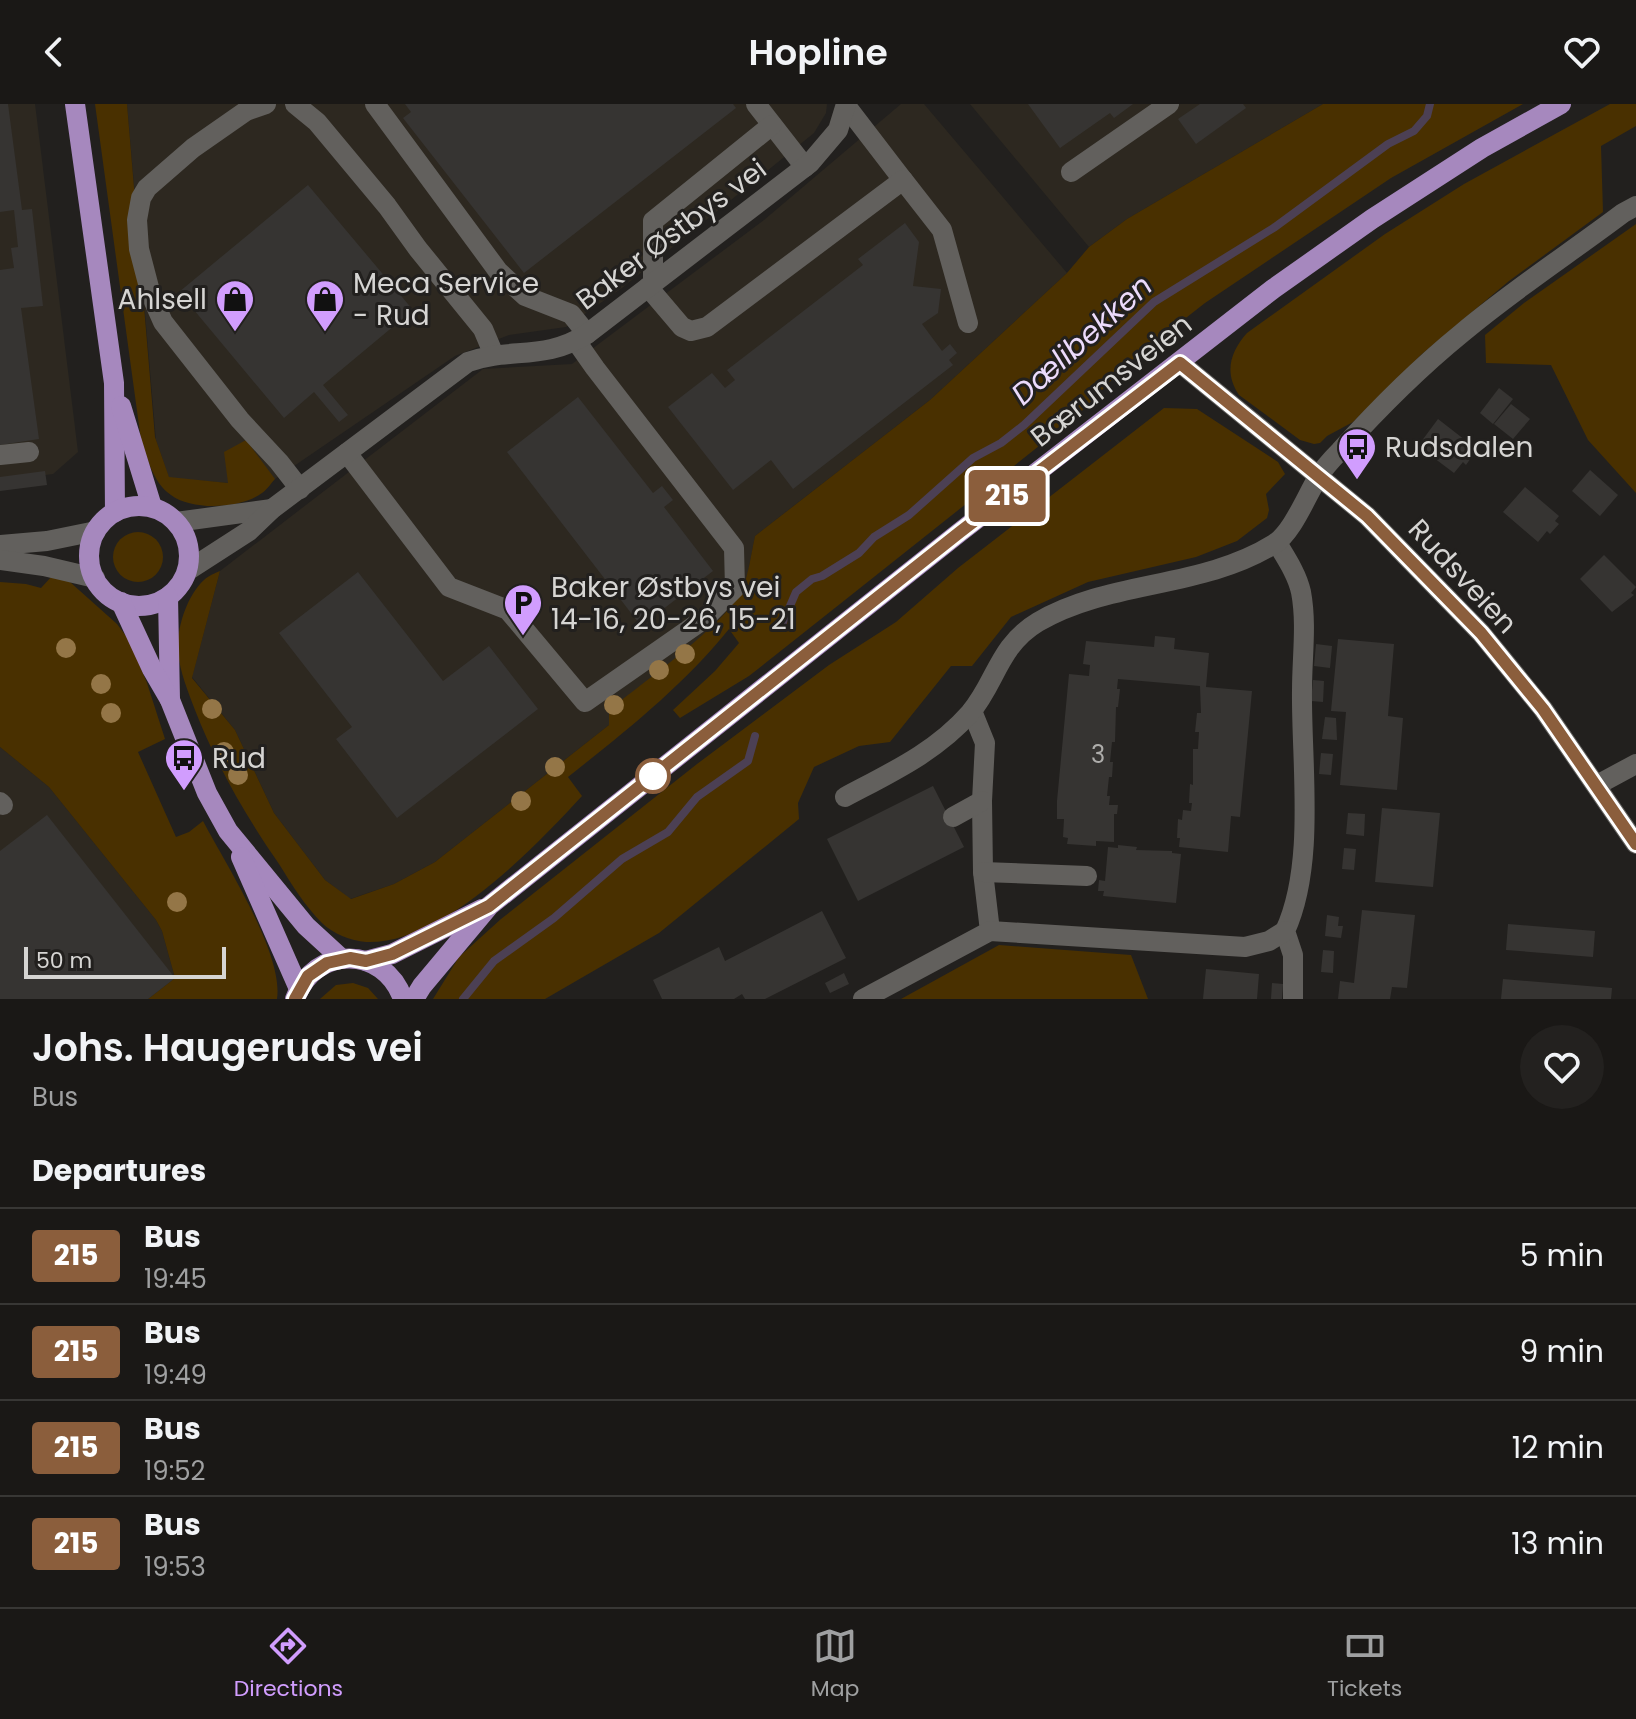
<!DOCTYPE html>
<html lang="en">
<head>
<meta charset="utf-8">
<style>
	body { margin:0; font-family:Poppins,sans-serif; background:#23211f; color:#f1f3f6; height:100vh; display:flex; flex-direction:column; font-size:30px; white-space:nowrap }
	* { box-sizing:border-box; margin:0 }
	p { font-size:26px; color:#9fa0a1 }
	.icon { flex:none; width:44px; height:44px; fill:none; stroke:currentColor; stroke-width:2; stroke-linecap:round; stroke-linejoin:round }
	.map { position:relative; height:895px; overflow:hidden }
	.details { display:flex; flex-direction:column; background:#1a1816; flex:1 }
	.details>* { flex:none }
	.badge { padding:0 16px; border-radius:6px; font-size:28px; line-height:52px }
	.scale { position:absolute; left:24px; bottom:20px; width:202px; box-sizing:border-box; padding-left:8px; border:4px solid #d6d5d3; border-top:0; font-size:22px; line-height:28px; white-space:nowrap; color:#d6d5d3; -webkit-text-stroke:6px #22201e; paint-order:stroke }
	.map>.badge { position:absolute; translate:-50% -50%; box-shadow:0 0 0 4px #fff }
	h2 { padding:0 32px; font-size:30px; line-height:72px }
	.round { display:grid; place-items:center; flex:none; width:84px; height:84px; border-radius:42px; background:#23211f }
	.overview { display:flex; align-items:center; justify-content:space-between; height:136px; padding:0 32px }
	h1 { font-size:38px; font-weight:600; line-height:60px }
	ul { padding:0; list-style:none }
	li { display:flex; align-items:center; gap:24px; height:96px; padding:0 32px; border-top:2px solid #383735 }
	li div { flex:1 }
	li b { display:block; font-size:30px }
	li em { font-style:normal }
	li .badge { min-width:88px; font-weight:700; text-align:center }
	header { display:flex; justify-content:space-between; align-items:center; height:104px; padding:0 32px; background:#1a1816; font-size:36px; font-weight:600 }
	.tab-bar { display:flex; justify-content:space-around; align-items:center; height:112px; border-top:2px solid #383735; background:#1a1816; font-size:22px; color:#9fa0a1 }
	.tab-bar a { display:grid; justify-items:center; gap:4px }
	.tab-bar .selected { color:#d19dfe }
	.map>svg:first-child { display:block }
	.built { fill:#2d2820 }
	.green { fill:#493000 }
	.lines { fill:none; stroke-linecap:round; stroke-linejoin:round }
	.stream { stroke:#4c4054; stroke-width:8 }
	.building { fill:#363432 }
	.minor { stroke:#62605d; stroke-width:20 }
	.major { stroke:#a688be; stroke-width:20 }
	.tree { fill:#947647 }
	.line-casing { stroke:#fff; stroke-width:18 }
	.line { stroke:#8b5e3c; stroke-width:12 }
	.stop-dot { fill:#fff; stroke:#8b5e3c; stroke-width:4 }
	.labels { text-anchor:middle; stroke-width:6; stroke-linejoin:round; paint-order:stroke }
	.number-label { font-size:24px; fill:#aeadab }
	.street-label { font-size:28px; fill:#d6d5d3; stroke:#22201e }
	.poi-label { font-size:28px; fill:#d6d5d3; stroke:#22201e; text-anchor:start }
	.water-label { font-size:30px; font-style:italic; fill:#ecdbfc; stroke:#22201e }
</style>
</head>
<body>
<header><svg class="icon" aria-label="back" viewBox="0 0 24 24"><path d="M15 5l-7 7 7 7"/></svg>Hopline<svg class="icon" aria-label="heart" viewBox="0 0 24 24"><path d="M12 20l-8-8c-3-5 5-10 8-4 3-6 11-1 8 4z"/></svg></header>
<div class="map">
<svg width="1636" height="895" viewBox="0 0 1636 895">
	<rect width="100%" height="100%" fill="#22201e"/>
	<g class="built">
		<polygon points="0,0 35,0 78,348 53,370 0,377"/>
		<polygon points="127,0 827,0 826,9 814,29 622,184 566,223 509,231 455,252 275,375 229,379 169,374 156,336"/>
		<polygon points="901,0 924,0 1067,169 930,296 755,432 748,469 740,489 722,513 609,621 435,758 394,780 350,795 325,776 274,709 235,626 192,573 220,467 483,265 572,260 764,116"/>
		<polygon points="970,0 1323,0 1127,115 1089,143"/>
		<polygon points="0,643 49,683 156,816 162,827 175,874 148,895 0,895"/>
	</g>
	<g class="green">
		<path d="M95 0H127L155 333 169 373 228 379 224 348 246 336 275 375C271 379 267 386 262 389 241 405 192 407 171 391 153 379 148 355 141 336Z"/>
		<path d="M1323 0H1523L1391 74 1205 199 1127 260 1078 311 845 496 749 572 680 614 673 606 715 567 739 539 729 525C682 583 626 627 568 673L582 692C534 744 442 841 366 838 351 837 332 829 322 819 305 802 292 781 279 760 245 711 217 662 195 606 188 587 180 569 178 548 176 526 187 491 204 476 208 472 215 469 220 467L192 574 235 626 274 709 325 776 351 795 394 780 435 758 609 621V606C641 580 726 520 742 486 749 469 751 450 755 432L930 296 1067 169 1089 143 1127 115Z"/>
		<path d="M1610 0H1636V22L1601 42 1603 108 1509 177 1422 250 1353 318 1327 332 1320 339 1314 340 1300 336 1239 291C1224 269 1230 248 1247 229L1385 130 1464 80Z"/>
		<polygon points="1636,120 1636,389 1588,336 1551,261 1486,259 1485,231 1524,199"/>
		<polygon points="1164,304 1197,305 1278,358 1285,370 1266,390 1269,406 1267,414 1237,437 1196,453 1088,478 1011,513 972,562 951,562 890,638 859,642 814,663 798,699 799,715 659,829 545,895 433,895 459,853 501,815 697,660 829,561 896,518 958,464"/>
		<circle cx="138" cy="453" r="25"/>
		<path d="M52 472 70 478 117 520 129 536 147 579 165 635 138 648 176 733 189 728 203 717C225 759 284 850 277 895H148L175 874 162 827 156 816 49 683 0 643V478L26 480 41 484Z"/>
		<polygon points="999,841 1131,851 1148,895 901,895"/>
		<polygon points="353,879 368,884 378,895 320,895 336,881"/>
	</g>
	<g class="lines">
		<g class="stream">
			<polyline points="781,523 796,488 812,475 822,472 859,449 874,433 909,411 973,354 1001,339 1024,321 1154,198 1275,123 1388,40 1414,27 1427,12 1430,0"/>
			<polyline points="463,895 494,857 554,814 622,755 668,728 697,693 748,657 755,632"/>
		</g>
	</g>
	<g class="building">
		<polygon points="0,0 8,0 22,106 32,105 43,202 21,204 39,335 0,341 0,166 14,164 11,144 18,143 14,106 0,108"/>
		<polygon points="405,0 733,0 736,4 524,169 403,14 411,8"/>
		<polygon points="1028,0 1133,0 1114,14 1110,9 1060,44"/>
		<polygon points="1200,0 1243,0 1246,4 1196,40 1178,15"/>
		<polygon points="308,81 413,206 323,281 348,311 339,318 314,288 284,314 179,188"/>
		<polygon points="905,119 919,138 913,182 941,185 938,209 922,220 942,247 950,240 957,249 949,256 953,261 793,385 771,356 733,386 668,303 712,269 725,284 735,276 727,266 863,161 858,155"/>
		<polygon points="1499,284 1513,295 1493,320 1480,309"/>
		<polygon points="578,293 653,389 662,382 673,396 664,403 713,467 641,522 507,348"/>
		<polygon points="1511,300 1530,315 1513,335 1494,320"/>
		<polygon points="1438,315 1474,343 1470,348 1473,351 1466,361 1463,358 1454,369 1418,342"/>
		<polygon points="1590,366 1618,391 1600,412 1572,387"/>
		<polygon points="45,367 47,381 0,387 0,373"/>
		<polygon points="1525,383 1559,412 1555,417 1559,420 1550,430 1547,427 1538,438 1503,408"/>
		<polygon points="1604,451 1636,483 1631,489 1634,491 1612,508 1580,475"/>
		<polygon points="358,468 443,577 489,542 538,605 397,714 336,635 352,623 279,529"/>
		<polygon points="1155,532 1175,534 1174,545 1209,549 1206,583 1252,587 1240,713 1231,712 1228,748 1179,743 1180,734 1177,734 1178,715 1182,716 1183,706 1191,707 1192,699 1189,699 1190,680 1193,681 1193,645 1198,645 1199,628 1195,628 1197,609 1201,609 1200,582 1118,575 1117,585 1120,585 1118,603 1116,603 1115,638 1112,638 1110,658 1113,658 1112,673 1109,673 1107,692 1110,692 1109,701 1118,701 1117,710 1114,710 1114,738 1096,737 1096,742 1067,740 1068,734 1063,733 1064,715 1057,715 1057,697 1069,570 1089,572 1090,561 1083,560 1086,537 1154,543"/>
		<polygon points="1338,535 1394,540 1388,612 1403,614 1397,686 1340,681 1346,608 1331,607"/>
		<polygon points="1316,540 1332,542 1330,564 1314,562"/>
		<polygon points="1313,576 1324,577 1323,598 1311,597"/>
		<polygon points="1325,613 1336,614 1337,636 1322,635"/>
		<polygon points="1321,649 1333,650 1331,671 1319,670"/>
		<polygon points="933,682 964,743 858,797 827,735"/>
		<polygon points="1382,704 1440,709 1433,783 1375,778"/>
		<polygon points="1348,709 1365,710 1364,732 1346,730"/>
		<polygon points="47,711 175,874 148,895 0,895 0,747"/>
		<polygon points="1118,741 1137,743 1136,746 1172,747 1172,749 1181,750 1176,799 1103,792 1104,787 1098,787 1099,776 1105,777 1108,743 1118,744"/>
		<polygon points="1344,744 1356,745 1354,766 1342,765"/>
		<polygon points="1362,806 1415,811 1407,884 1392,883 1390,895 1338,895 1340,877 1354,879"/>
		<polygon points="822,807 846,854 765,895 745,895 742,890 734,895 662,895 653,876 719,843 725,857"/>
		<polygon points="1327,811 1339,813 1338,822 1343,822 1341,834 1325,832"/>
		<polygon points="1508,820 1595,827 1593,853 1506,846"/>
		<polygon points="1323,846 1334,847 1333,869 1321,868"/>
		<polygon points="1206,865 1259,870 1257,895 1203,895"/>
		<polygon points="844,869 849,880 830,889 825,879"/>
		<polygon points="1503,875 1612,884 1611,895 1501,895"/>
		<polygon points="1272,879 1283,880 1282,895 1271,895"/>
	</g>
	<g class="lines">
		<g class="minor">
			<polyline points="266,0 246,7 193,44 147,84 141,94 137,116 139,145 151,191 163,218 240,316 279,358 300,385"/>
			<polyline points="295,0 317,18 387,102 418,145 483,225 494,251"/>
			<polyline points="375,0 498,167 525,192 571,210 587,230"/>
			<polyline points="756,0 805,63"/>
			<polyline points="847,3 903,76"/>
			<polyline points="1071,68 1169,0"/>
			<polyline points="653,179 653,117 772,21"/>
			<polyline points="648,183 682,223 691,227 707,223 903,76 942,126 968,219"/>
			<polyline points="1180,259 1367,412 1481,529 1543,605 1636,740"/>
			<polyline points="347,349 449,483 508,506 585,598 704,515 735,484 734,444 595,264 576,237"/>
			<polyline points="0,351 29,348"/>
			<polyline points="176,418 272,405"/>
			<path d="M1277 439C1286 454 1297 470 1301 488 1307 520 1302 553 1302 586 1301 659 1316 760 1285 827L1293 851V895"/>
			<polyline points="0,441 47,437 96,427"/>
			<polyline points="0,456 44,462 95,474"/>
			<path d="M187 467 249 427 272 405 468 258C510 243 545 257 587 230L810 59 838 26 846 0"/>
			<polyline points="972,607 985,639 982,697 983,768 990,827"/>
			<polyline points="1597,681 1636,660"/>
			<path d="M845 693C890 669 936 648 970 609 996 579 998 542 1038 518 1109 476 1202 485 1274 440 1292 429 1306 393 1317 375 1323 365 1332 355 1340 347 1377 306 1419 264 1462 229 1513 186 1570 149 1623 109L1636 102"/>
			<polyline points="0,698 3,701"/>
			<polyline points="953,713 982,697"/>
			<polyline points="983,768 1087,772"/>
			<polyline points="863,895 990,827 1245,843 1269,837 1285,827"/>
		</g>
		<g class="major">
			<polyline points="75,0 114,279 115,408"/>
			<polyline points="121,302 152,403"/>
			<circle cx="139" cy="452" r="50"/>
			<polyline points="168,493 170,596"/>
			<polyline points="121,498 152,565 170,596 207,689 228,727 306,822 342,855"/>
			<polyline points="241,753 299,885"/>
			<polyline points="366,857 392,850 482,805"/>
			<path d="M295 895C314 841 384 841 403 895"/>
			<polyline points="414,895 422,882 489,802 960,428 1273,185 1372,115 1482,44 1561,0"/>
		</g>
	</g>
	<g class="tree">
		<circle cx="66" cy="544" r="10"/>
		<circle cx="685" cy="550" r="10"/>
		<circle cx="659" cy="566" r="10"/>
		<circle cx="101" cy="580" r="10"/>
		<circle cx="614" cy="601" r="10"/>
		<circle cx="212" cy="605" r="10"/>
		<circle cx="111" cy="609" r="10"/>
		<circle cx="224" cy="648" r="10"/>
		<circle cx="555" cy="663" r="10"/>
		<circle cx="238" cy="671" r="10"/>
		<circle cx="521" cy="697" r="10"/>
		<circle cx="177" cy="798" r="10"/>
	</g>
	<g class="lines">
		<defs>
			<polyline id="line" points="295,895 308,872 327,859 350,854 366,857 392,850 489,802 960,428 1180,259 1367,412 1481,529 1543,605 1636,740"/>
		</defs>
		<use href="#line" class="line-casing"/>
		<use href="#line" class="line"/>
	</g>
	<defs>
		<symbol id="shop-pin" viewBox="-11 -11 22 30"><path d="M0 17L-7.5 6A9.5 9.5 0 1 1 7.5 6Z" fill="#d19dfe" stroke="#22201e"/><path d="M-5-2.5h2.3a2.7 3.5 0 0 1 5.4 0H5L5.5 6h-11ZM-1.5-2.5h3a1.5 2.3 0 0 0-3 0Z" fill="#111"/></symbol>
		<symbol id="bus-pin" viewBox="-11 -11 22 30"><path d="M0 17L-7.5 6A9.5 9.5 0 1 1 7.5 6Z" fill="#d19dfe" stroke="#22201e"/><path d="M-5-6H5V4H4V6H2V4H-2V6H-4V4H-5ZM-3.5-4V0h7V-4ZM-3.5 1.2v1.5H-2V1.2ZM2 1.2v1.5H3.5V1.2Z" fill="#111"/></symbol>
		<symbol id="parking-pin" viewBox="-11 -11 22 30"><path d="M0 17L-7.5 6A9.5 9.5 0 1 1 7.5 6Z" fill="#d19dfe" stroke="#22201e"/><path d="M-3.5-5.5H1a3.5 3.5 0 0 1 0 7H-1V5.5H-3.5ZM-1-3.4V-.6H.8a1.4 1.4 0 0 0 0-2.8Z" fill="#111"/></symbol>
	</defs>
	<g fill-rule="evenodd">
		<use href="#shop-pin" x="213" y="173" width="44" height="60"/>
		<use href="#shop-pin" x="303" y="173" width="44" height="60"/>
		<use href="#bus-pin" x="1335" y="321" width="44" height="60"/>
		<use href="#parking-pin" x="501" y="477" width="44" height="60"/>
		<use href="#bus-pin" x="162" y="632" width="44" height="60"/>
	</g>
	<circle class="stop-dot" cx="653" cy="672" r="16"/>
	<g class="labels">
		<g class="number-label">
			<text x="1098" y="659">3</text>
		</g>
		<g class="street-label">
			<text transform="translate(671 130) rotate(-37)" y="10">Baker Østbys vei</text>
			<text transform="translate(1111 276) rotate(-38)" y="10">Bærumsveien</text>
			<text transform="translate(1463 472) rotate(47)" y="10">Rudsveien</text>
		</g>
		<g class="poi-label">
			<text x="353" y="189">Meca Service<tspan x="353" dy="32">- Rud</tspan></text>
			<text x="207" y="205" text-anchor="end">Ahlsell</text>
			<text x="1385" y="353">Rudsdalen</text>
			<text x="551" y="493">Baker Østbys vei<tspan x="551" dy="32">14-16, 20-26, 15-21</tspan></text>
			<text x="212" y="664">Rud</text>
		</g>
		<g class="water-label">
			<text transform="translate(1082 236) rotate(-42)" y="10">Dælibekken</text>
		</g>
	</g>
</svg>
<div class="scale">50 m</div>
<b class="badge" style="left:1007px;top:392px;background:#8b5e3c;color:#fff">215</b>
</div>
<section class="details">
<div class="overview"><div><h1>Johs. Haugeruds vei</h1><p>Bus</p></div><a class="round"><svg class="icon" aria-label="heart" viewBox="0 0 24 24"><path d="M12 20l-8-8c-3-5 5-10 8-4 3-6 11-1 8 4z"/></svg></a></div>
<h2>Departures</h2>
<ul>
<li><span class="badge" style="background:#8b5e3c;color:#fff">215</span><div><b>Bus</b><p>19:45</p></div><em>5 min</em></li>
<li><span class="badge" style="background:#8b5e3c;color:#fff">215</span><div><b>Bus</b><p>19:49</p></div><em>9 min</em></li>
<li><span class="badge" style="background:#8b5e3c;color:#fff">215</span><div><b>Bus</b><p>19:52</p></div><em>12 min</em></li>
<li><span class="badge" style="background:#8b5e3c;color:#fff">215</span><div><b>Bus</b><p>19:53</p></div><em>13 min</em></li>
</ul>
</section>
<nav class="tab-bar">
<a class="selected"><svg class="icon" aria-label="directions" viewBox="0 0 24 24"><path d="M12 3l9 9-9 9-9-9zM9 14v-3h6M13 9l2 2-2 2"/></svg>Directions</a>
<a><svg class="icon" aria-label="map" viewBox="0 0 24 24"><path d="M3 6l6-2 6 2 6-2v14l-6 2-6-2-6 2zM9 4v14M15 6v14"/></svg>Map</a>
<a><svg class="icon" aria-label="tickets" viewBox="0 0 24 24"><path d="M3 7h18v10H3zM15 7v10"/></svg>Tickets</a>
</nav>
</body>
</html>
